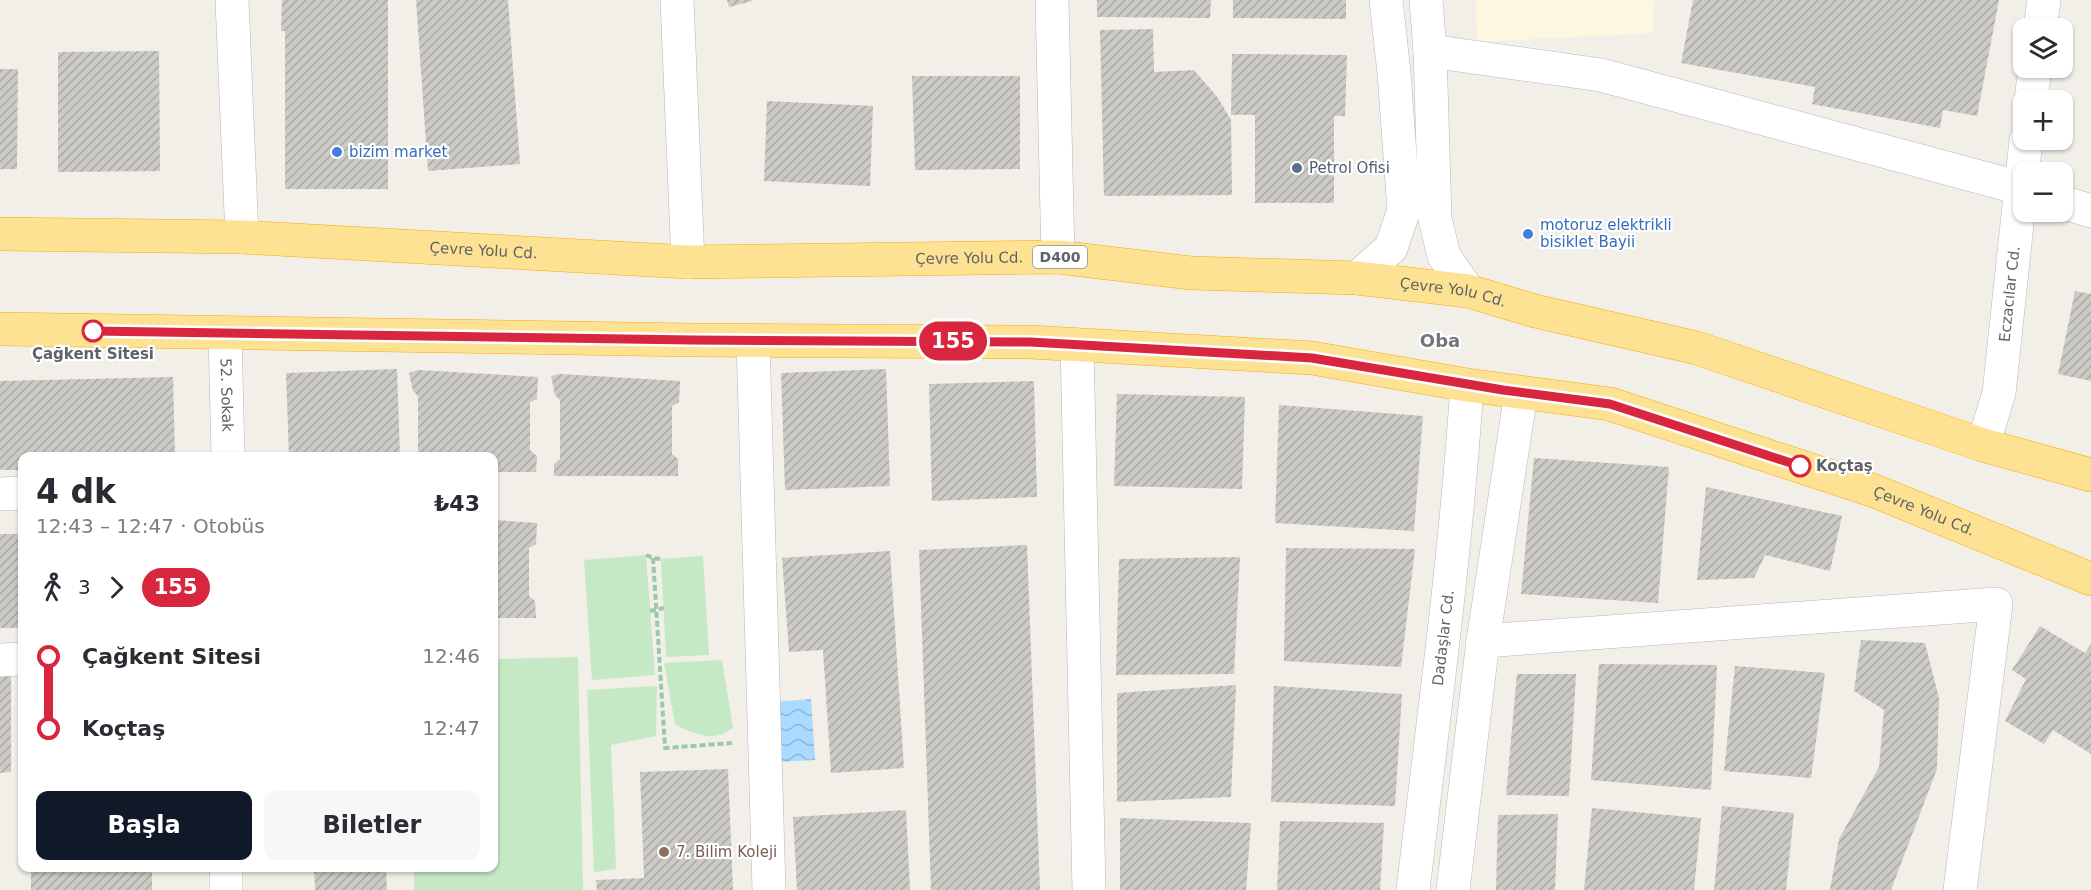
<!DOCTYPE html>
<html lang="tr">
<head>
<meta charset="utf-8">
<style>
	body { margin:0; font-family:"DejaVu Sans",sans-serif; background:#f7f7f7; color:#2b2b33; height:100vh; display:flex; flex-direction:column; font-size:22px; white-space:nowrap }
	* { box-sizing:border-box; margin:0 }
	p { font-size:20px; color:#7c7c81 }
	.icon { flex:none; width:33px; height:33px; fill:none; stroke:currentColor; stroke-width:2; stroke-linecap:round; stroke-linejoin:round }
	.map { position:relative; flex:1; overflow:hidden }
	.panel { position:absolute; left:18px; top:452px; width:480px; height:420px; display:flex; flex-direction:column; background:#fff; border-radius:12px; box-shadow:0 2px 4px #0004 }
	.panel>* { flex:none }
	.badge { padding:0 12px; border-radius:20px; font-size:21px; line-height:39px }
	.fabs { position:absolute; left:2013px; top:18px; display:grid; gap:12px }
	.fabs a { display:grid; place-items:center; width:60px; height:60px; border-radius:12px; background:#fff; box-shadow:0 2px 4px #0004; font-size:30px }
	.map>.badge { position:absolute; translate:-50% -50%; box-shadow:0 0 0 3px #fff }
	.legs { display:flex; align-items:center; gap:9px; height:66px; padding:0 18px; font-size:20px }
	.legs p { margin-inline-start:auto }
	.summary { display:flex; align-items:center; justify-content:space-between; height:102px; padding:0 18px }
	h1 { font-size:33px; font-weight:700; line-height:45px }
	.primary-button { display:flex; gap:12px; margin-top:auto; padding:12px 18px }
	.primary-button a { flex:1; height:69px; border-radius:12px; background:#111827; color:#fff; font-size:24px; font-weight:700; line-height:69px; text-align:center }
	.primary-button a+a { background:#f7f7f7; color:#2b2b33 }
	ul { padding:0 18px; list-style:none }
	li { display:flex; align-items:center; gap:21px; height:72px; font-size:22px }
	li i { display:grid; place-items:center; width:9px; height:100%; margin:0 8px; background:currentColor }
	li i::after { content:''; width:15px; height:15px; margin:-8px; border:4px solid; border-radius:50%; background:#fff }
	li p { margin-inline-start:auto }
	li:first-child i { background:linear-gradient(#0000 50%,currentColor 0) }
	li:last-child i { background:linear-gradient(currentColor 50%,#0000 0) }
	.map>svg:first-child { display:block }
	.commercial { fill:#fef7e0 }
	.green { fill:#c5e8c5 }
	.water { fill:url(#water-waves) }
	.building { fill:url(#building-hatch) }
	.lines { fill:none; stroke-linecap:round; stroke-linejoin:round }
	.minor-casing { stroke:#b5b8bc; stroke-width:34 }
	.highway-casing { stroke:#f9ab00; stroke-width:34 }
	.path { stroke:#9cc7a9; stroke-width:4; stroke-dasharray:6 3; stroke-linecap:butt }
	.minor { stroke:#fff; stroke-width:33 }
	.highway { stroke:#fde293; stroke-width:33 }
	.line-1-casing { stroke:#fff; stroke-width:14 }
	.line-1 { stroke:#d7263d; stroke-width:9 }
	.shop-dot { fill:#3f7fe0; stroke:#fff; stroke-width:2 }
	.service-dot { fill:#5c6f8a; stroke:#fff; stroke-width:2 }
	.stop-1-dot { fill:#fff; stroke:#d7263d; stroke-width:3 }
	.education-dot { fill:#8d6e63; stroke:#fff; stroke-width:2 }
	.labels { text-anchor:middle; stroke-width:4.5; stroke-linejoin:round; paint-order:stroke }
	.shield { fill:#fff; stroke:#8f9295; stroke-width:1.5 }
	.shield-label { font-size:14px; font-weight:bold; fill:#5f6368 }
	.shop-label { font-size:15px; fill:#366cbe; stroke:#fff; text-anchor:start }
	.service-label { font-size:15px; fill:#4e5e75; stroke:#fff; text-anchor:start }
	.street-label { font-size:15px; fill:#5f6368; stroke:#fff }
	.stop-label { font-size:15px; font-weight:bold; fill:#5f6368; stroke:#fff }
	.education-label { font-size:15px; fill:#785e54; stroke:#fff; text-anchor:start }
	.quarter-label { font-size:18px; font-weight:bold; fill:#70757a; stroke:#fff }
</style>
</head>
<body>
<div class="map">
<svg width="2091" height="890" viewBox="0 0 2091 890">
	<defs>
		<pattern id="water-waves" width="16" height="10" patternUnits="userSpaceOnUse" patternTransform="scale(1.5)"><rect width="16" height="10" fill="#aadaff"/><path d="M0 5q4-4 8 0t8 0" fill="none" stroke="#8eb4d2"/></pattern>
		<pattern id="building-hatch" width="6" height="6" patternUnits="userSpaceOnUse" patternTransform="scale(1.5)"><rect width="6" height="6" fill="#cccac5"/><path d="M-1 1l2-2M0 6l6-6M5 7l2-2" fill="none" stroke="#a9a8a4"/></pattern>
	</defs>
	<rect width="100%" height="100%" fill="#f1efe8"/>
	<polygon class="commercial" points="1476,0 1654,0 1653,33 1477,42"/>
	<g class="green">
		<polygon points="646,555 655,675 592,680 584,560"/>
		<polygon points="703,556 709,655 666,657 661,559"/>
		<polygon points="578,657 583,890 414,890 414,867 494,867 494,659"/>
		<path d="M722 660 733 728C729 730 724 734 719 735 705 739 687 731 675 724L664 663Z"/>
		<polygon points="657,686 656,736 611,745 616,869 594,872 587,690"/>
	</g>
	<polygon class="water" points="811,699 815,760 778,762 774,702"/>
	<g class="building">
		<polygon points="282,0 388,0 388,189 285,189 285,31 281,31"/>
		<polygon points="416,0 508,0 520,164 428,171"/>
		<polygon points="727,0 752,0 752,1 729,7"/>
		<polygon points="1097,0 1211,0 1210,18 1097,17"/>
		<polygon points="1233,0 1346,0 1346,19 1233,18"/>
		<polygon points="1693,0 1999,0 1977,116 1943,110 1940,128 1812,104 1815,87 1681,63"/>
		<polygon points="1153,29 1154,72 1194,70 1218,98 1231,120 1232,195 1104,196 1100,30"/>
		<polygon points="159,51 160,171 58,172 58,52"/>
		<polygon points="1232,54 1347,55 1345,116 1334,116 1334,203 1255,203 1255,115 1231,115"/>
		<polygon points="0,69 18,69 17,169 0,169"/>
		<polygon points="912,76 1020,76 1020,169 915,170"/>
		<polygon points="767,101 873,106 870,186 764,181"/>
		<polygon points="2075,291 2091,294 2091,381 2058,374"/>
		<polygon points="397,369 400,456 289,456 286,373"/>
		<polygon points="886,369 890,486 785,490 781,373"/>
		<polygon points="418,370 538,377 537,399 530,402 530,450 537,456 536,472 494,472 494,456 418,456 418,396 413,391 409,373"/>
		<polygon points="560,374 680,381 679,402 672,406 672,454 678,459 678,476 554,476 554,464 560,459 560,400 555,395 551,376"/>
		<polygon points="173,377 175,456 22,456 22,470 0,470 0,381"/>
		<polygon points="1034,381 1037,497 932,501 929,384"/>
		<polygon points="1117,394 1245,397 1242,489 1114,486"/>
		<polygon points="1279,405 1423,416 1414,531 1275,523"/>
		<polygon points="1534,458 1669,467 1658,603 1521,594"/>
		<polygon points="1706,487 1842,516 1830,571 1765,555 1754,578 1697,580"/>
		<polygon points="494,520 537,523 536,544 529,548 529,596 535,601 536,618 494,618"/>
		<rect x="0" y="534" width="22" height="94"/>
		<polygon points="1027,545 1040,890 931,890 919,550"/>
		<polygon points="1286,548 1415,549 1401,667 1284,661"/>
		<polygon points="890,551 904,768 831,773 823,650 789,652 782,558"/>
		<polygon points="1240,557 1234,674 1116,675 1119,559"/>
		<polygon points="2040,626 2085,653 2091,644 2091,754 2053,730 2044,744 2005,721 2026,679 2012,670"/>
		<polygon points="1861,640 1925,643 1939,698 1937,769 1891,890 1830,890 1839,839 1879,767 1884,710 1854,691"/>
		<polygon points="1599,664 1717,665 1711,790 1591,780"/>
		<polygon points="1735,666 1825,673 1811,778 1724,771"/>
		<polygon points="0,674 11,674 11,772 0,773"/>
		<polygon points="1517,674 1576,674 1569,796 1506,795"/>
		<polygon points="1236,685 1231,797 1117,802 1117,693"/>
		<polygon points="1274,686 1402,694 1395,806 1271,802"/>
		<polygon points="728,769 733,890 597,890 596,880 644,878 640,772"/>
		<polygon points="1722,806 1794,813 1786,890 1714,890"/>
		<polygon points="1592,808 1701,818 1694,890 1584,890"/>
		<polygon points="906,810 910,890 797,890 793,817"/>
		<polygon points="1558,814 1555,890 1496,890 1498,815"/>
		<polygon points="1120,818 1251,823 1246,890 1120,890"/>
		<polygon points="1280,821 1384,823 1380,890 1277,890"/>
		<rect x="31" y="867" width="121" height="23"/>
		<polygon points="314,867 386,867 387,890 315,890"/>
	</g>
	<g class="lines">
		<defs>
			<g id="minor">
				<polyline points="232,0 242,237"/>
				<polyline points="677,0 688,262"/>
				<polyline points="1052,0 1058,257"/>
				<polyline points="1426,0 1430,51 1435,219 1444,256 1468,291"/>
				<polyline points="2040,28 2044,0"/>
				<polyline points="1430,51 1601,75 2024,189"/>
				<polyline points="2031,100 2035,68"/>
				<polyline points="2062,202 2091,211"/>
				<polyline points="1357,278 1391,248 1404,210 1394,73 1386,0"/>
				<path id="s1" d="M225 333 228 456"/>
				<polyline points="753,340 769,890"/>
				<polyline points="1077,345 1089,890"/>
				<path id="s2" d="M1983 445 1999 393 2026 140"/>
				<polyline points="0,494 22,493"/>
				<polyline points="1483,641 1996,604 1960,890"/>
				<polyline points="0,660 22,659"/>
				<polyline points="226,890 226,867"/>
				<path id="s3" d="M1413 890C1433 722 1456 554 1467 385"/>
				<polyline points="1453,890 1483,641 1521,393"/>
			</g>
			<g id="highway">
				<path id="s4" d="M0 234 242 237 688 262 1058 257 1191 273 1357 278 1468 291 1535 311 1697 348 1983 445 2091 475"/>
				<path id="s5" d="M0 329 692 340 1030 342 1312 358 1467 385 1610 404 1872 490 2091 579"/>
			</g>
		</defs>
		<use href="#minor" class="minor-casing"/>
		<use href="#highway" class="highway-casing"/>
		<g class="path">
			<polyline points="646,555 653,558 661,559"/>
			<polyline points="653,558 665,748 732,743"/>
			<polyline points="650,611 664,608"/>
		</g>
		<use href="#minor" class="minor"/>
		<use href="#highway" class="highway"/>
	</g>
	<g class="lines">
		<defs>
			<polyline id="line-1" points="93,331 692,340 1030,342 1312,358 1503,390 1610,404 1800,466"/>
		</defs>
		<use href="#line-1" class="line-1-casing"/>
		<use href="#line-1" class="line-1"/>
	</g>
	<g class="shop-dot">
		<circle cx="337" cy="152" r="6"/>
		<circle cx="1528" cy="234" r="6"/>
	</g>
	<circle class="service-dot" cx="1297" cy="168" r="6"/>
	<g class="stop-1-dot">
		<circle cx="93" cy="331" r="10"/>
		<circle cx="1800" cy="466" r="10"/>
	</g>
	<circle class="education-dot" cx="664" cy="852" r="6"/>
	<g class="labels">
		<rect class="shield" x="1033" y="246" width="54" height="22" rx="4.5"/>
		<g class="shield-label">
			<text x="1060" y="262">D400</text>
		</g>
		<g class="shop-label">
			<text x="349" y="157">bizim market</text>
			<text x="1540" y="230">motoruz elektrikli<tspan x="1540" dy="17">bisiklet Bayii</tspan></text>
		</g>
		<g class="service-label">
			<text x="1309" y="173">Petrol Ofisi</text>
		</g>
		<g class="street-label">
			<text dy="5" stroke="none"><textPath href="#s4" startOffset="484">Çevre Yolu Cd.</textPath></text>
			<text dy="5" stroke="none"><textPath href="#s4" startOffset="970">Çevre Yolu Cd.</textPath></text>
			<text dy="5" stroke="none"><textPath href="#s4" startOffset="1456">Çevre Yolu Cd.</textPath></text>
			<text dy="5" stroke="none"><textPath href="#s2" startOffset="154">Eczacılar Cd.</textPath></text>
			<text dy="5" stroke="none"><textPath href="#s1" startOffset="62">52. Sokak</textPath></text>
			<text dy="5" stroke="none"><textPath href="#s5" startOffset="1946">Çevre Yolu Cd.</textPath></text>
			<text dy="5" stroke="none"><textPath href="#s3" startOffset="254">Dadaşlar Cd.</textPath></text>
		</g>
		<g class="stop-label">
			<text x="93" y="359">Çağkent Sitesi</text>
			<text x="1816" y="471" text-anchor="start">Koçtaş</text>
		</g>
		<g class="education-label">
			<text x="676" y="857">7. Bilim Koleji</text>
		</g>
		<g class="quarter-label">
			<text x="1440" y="347">Oba</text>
		</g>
	</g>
</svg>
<div class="fabs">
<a><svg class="icon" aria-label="layers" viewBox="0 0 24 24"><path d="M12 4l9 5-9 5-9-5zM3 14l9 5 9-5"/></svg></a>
<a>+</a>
<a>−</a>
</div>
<b class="badge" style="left:953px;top:341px;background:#d7263d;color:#fff">155</b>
<section class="panel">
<div class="summary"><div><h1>4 dk</h1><p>12:43 – 12:47 · Otobüs</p></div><b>₺43</b></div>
<div class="legs"><svg class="icon" aria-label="walk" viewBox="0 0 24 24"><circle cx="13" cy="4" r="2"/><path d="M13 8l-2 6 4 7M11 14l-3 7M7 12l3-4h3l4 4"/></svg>3<svg class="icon" aria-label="forward" viewBox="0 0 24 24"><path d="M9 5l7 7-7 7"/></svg><b class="badge" style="background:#d7263d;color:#fff">155</b></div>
<ul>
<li><i style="color:#d7263d"></i><b>Çağkent Sitesi</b><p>12:46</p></li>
<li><i style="color:#d7263d"></i><b>Koçtaş</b><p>12:47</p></li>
</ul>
<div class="primary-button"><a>Başla</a><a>Biletler</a></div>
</section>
</div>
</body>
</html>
